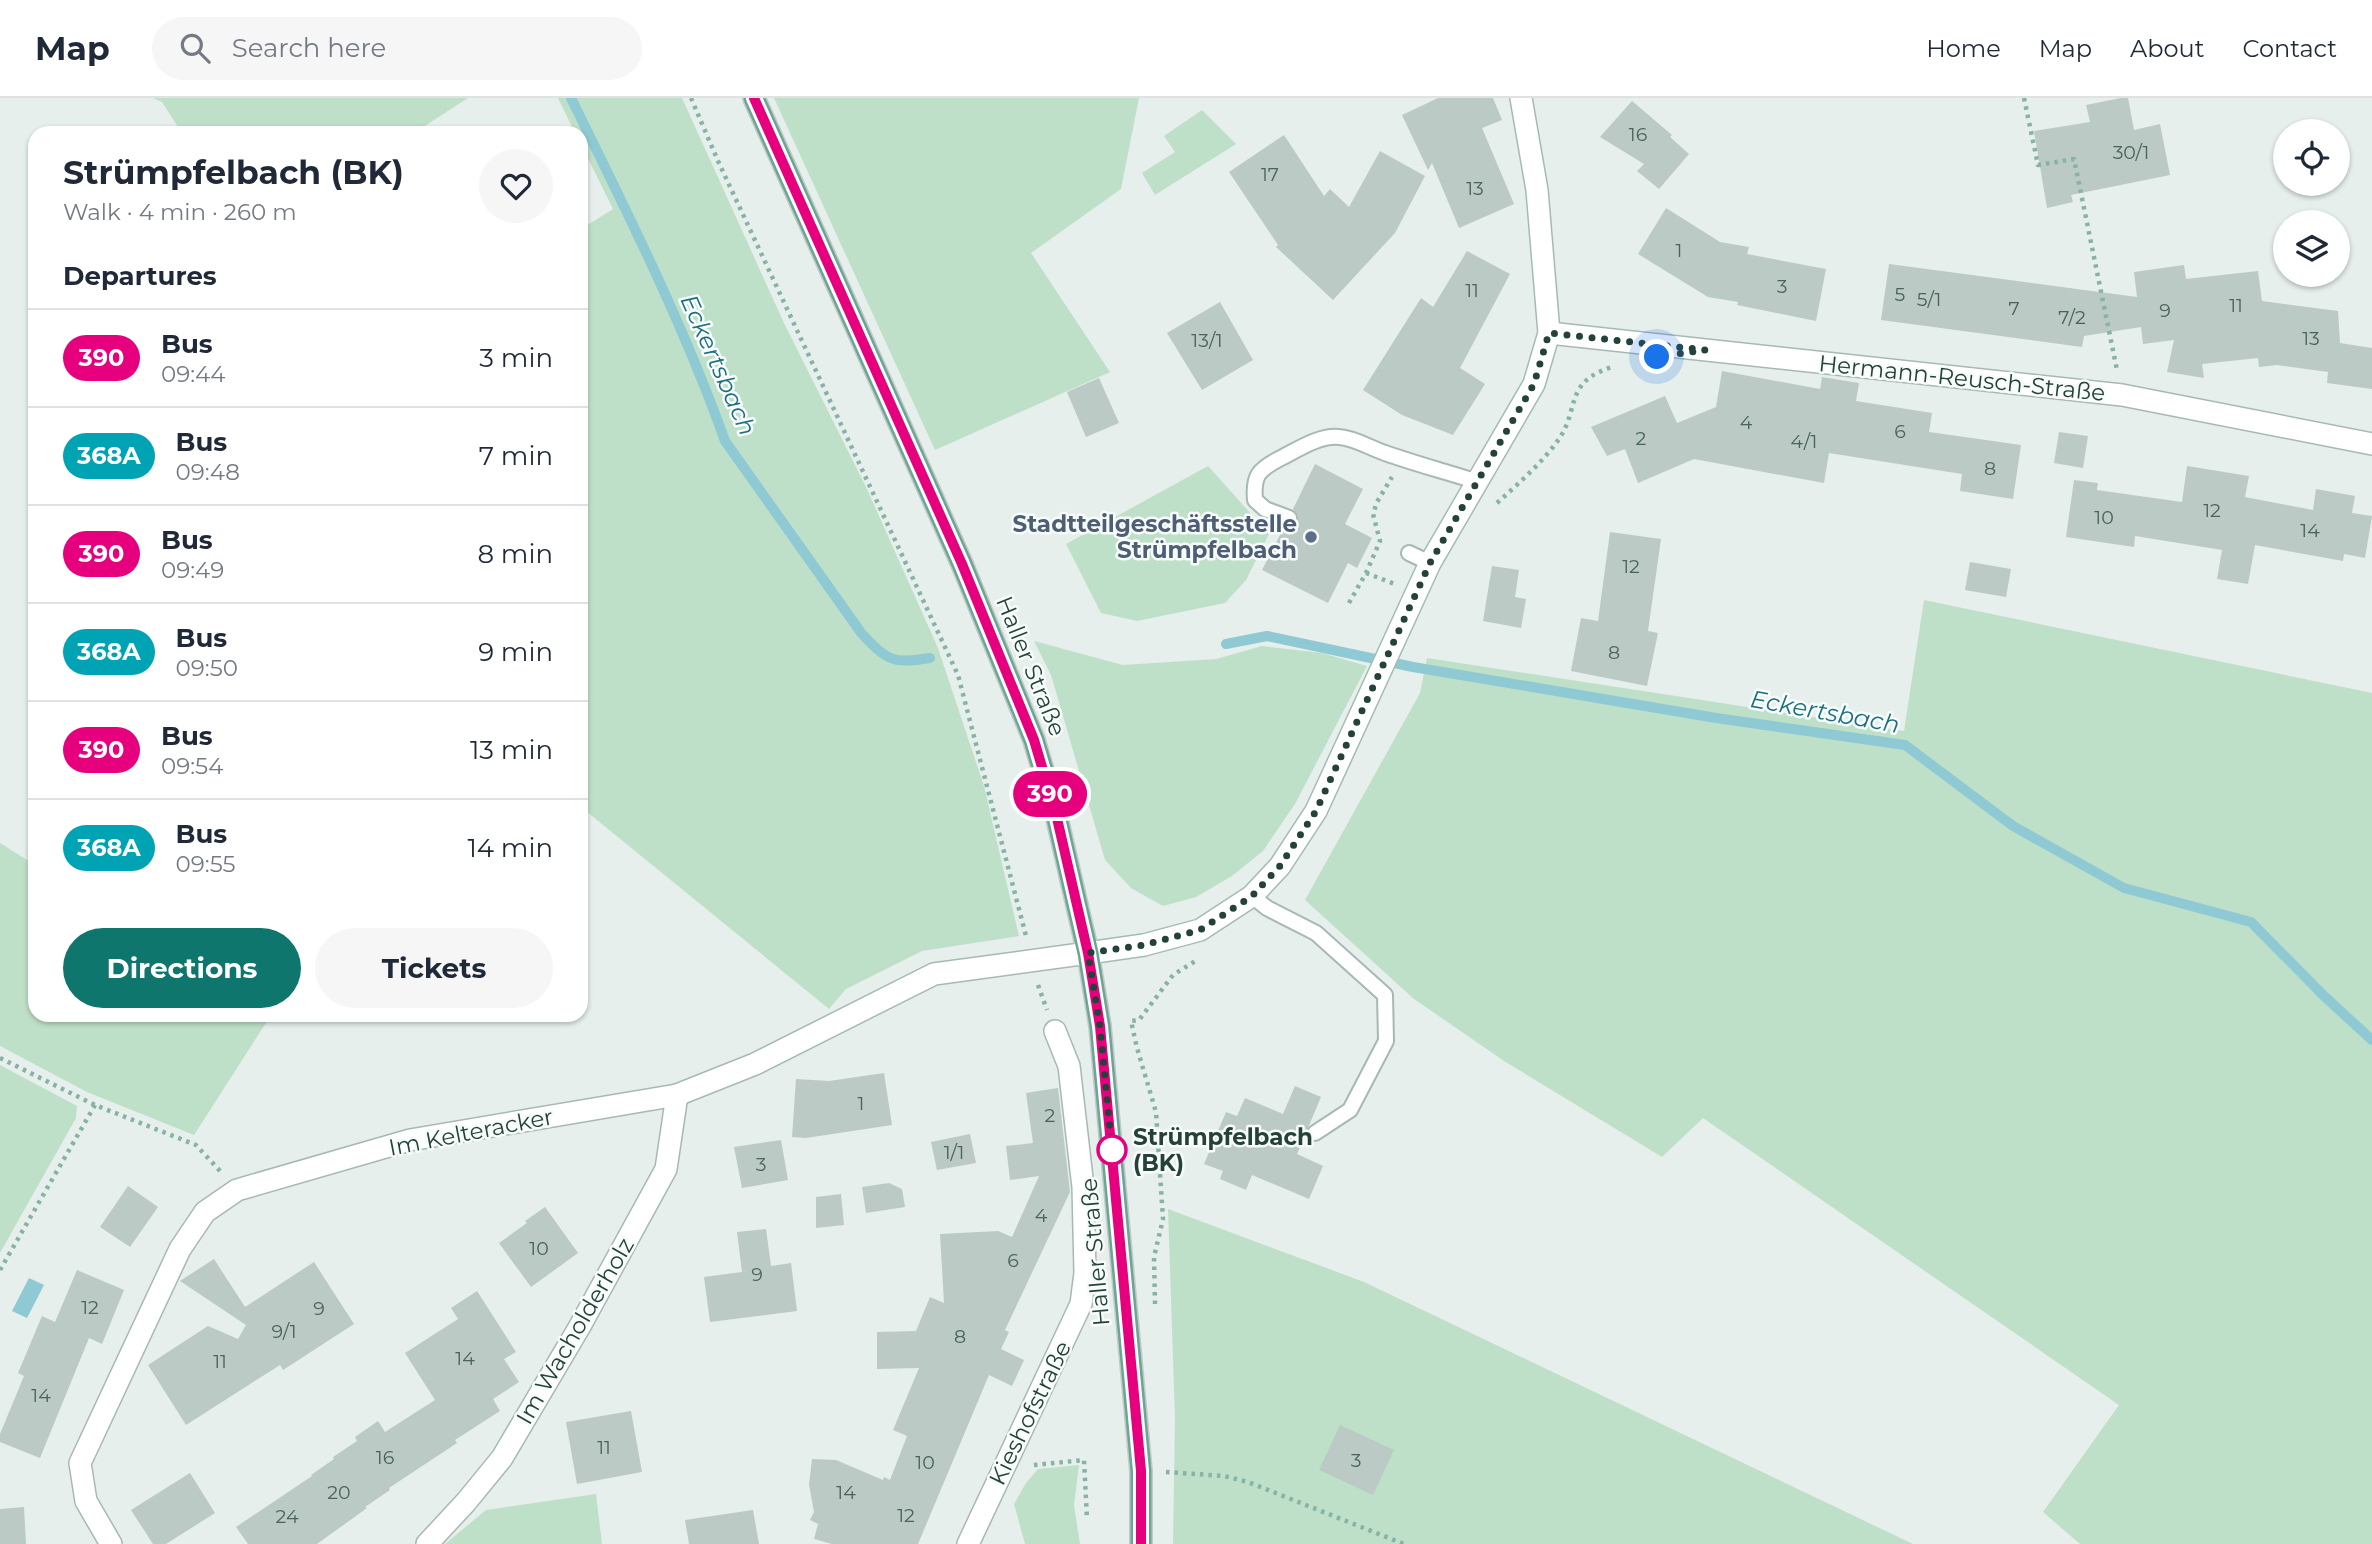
<!DOCTYPE html>
<html lang="en">
<head>
<meta charset="utf-8">
<style>
	body { margin:0; font-family:Montserrat,sans-serif; background:#f6f6f7; color:#1f2937; height:100vh; display:flex; flex-direction:column; font-size:26px; white-space:nowrap }
	* { box-sizing:border-box; margin:0 }
	p { font-size:23px; color:#747a83 }
	.icon { flex:none; width:38px; height:38px; fill:none; stroke:currentColor; stroke-width:2; stroke-linecap:round; stroke-linejoin:round }
	.map { position:relative; flex:1; overflow:hidden }
	.side { position:absolute; left:28px; top:28px; width:560px; height:896px; display:flex; flex-direction:column; background:#fff; border-radius:21px; box-shadow:0 2px 5px #0004 }
	.side>* { flex:none }
	.badge { padding:0 14px; border-radius:23px; font-size:24px; line-height:46px }
	.controls { position:absolute; left:2273px; top:21px; display:grid; gap:14px }
	.controls a { display:grid; place-items:center; width:77px; height:77px; border-radius:50%; background:#fff; box-shadow:0 2px 5px #0004; font-size:35px }
	.you { position:absolute; width:35px; height:35px; margin:-18px; border:5px solid #fff; border-radius:50%; background:#1a73e8; box-shadow:0 0 0 10px #1a73e833 }
	.map>.badge { position:absolute; translate:-50% -50%; box-shadow:0 0 0 4px #fff }
	h2 { padding:0 35px; font-size:26px; line-height:63px }
	.round { display:grid; place-items:center; flex:none; width:74px; height:74px; border-radius:37px; background:#f6f6f7 }
	.summary { display:flex; align-items:center; justify-content:space-between; height:119px; padding:0 35px }
	h1 { font-size:33px; font-weight:700; line-height:52px }
	.cta { display:flex; gap:14px; margin-top:auto; padding:14px 35px }
	.cta a { flex:1; height:80px; border-radius:42px; background:#0f766e; color:#fff; font-size:28px; font-weight:700; line-height:80px; text-align:center }
	.cta a+a { background:#f6f6f7; color:#1f2937 }
	ul { padding:0; list-style:none }
	li { display:flex; align-items:center; gap:21px; height:98px; padding:0 35px; border-top:2px solid #e0e1e3 }
	li div { flex:1 }
	li b { display:block; font-size:26px }
	li em { font-style:normal }
	li .badge { min-width:77px; font-weight:700; text-align:center }
	header { display:flex; align-items:center; gap:42px; box-sizing:border-box; height:98px; padding:0 35px; background:#fff; border-bottom:2px solid #e0e1e3 }
	header strong { font-size:33px }
	nav { display:flex; gap:38px; margin-inline-start:auto; font-size:24px }
	.search { width:490px; height:63px; background:#f6f6f7; display:flex; align-items:center; gap:18px; box-sizing:border-box; padding:0 24px; border-radius:38px; color:#747a83; font-size:26px }
	.map>svg:first-child { display:block }
	.green { fill:#bfe0c8 }
	.water { fill:#8ec9d4 }
	.lines { fill:none; stroke-linecap:round; stroke-linejoin:round }
	.stream { stroke:#8ec9d4; stroke-width:10 }
	.building { fill:#bbcac4 }
	.lane-casing { stroke:#a8b8b2; stroke-width:18 }
	.street-casing { stroke:#a8b8b2; stroke-width:24 }
	.secondary-casing { stroke:#a4bbb3; stroke-width:24 }
	.primary-casing { stroke:#c2cac8; stroke-width:24 }
	.path { stroke:#86b3a5; stroke-width:4.5; stroke-dasharray:3.5 5; stroke-linecap:butt }
	.lane { stroke:#fff; stroke-width:14 }
	.street { stroke:#fff; stroke-width:21 }
	.secondary { stroke:#fff; stroke-width:21 }
	.primary { stroke:#6aa596; stroke-width:21 }
	.line-casing { stroke:#fff; stroke-width:16 }
	.line { stroke:#e6007e; stroke-width:10 }
	.walk { stroke:#24423a; stroke-width:7; stroke-dasharray:0 12.6 }
	.service-dot { fill:#5c6f8a; stroke:#f7fbf9; stroke-width:2.5 }
	.stop-dot { fill:#fff; stroke:#e6007e; stroke-width:3.5 }
	.labels { text-anchor:middle; stroke-width:5; stroke-linejoin:round; paint-order:stroke }
	.number-label { font-size:19px; fill:#4a645c }
	.street-label { font-size:23px; fill:#24423a; stroke:#f7fbf9 }
	.service-label { font-size:23px; font-weight:bold; fill:#4e5e75; stroke:#f7fbf9; text-anchor:end }
	.stop-label { font-size:23px; font-weight:bold; fill:#24423a; stroke:#f7fbf9; text-anchor:start }
	.water-label { font-size:24px; font-style:italic; fill:#1c6f80; stroke:#f7fbf9 }
</style>
</head>
<body>
<header>
<strong>Map</strong>
<div class="search"><svg class="icon" aria-label="search" viewBox="0 0 24 24"><circle cx="10" cy="10" r="6"/><path d="M15 15l6 6"/></svg>Search here</div>
<nav><a>Home</a><a>Map</a><a>About</a><a>Contact</a></nav>
</header>
<div class="map">
<svg width="2372" height="1446" viewBox="0 0 2372 1446">
	<rect width="100%" height="100%" fill="#e6efeb"/>
	<g class="green">
		<polygon points="153,0 468,0 414,35 182,35 162,4"/>
		<polygon points="558,0 682,0 784,225 867,391 938,550 984,688 1019,838 922,853 846,891 829,911 581,709 581,131 613,111 581,46 581,35 575,35"/>
		<polygon points="774,0 1139,0 1121,91 1031,155 1110,274 935,352"/>
		<polygon points="1202,12 1236,46 1155,97 1142,75 1175,54 1164,38"/>
		<polygon points="1208,368 1269,436 1246,482 1225,505 1137,523 1101,515 1066,446"/>
		<polygon points="1924,502 2372,595 2372,1446 2080,1446 2043,1414 2119,1307 1703,1020 1662,1059 1504,963 1414,901 1305,802 1420,595 1427,560 1904,633"/>
		<polygon points="1034,543 1123,567 1216,561 1262,548 1322,555 1367,568 1295,706 1263,753 1232,778 1196,799 1163,808 1131,790 1105,762 1051,577"/>
		<polygon points="0,745 35,767 35,917 271,917 194,1037 87,994 0,948"/>
		<polygon points="0,967 77,1008 76,1020 0,1155"/>
		<polygon points="1168,1111 1364,1184 1913,1446 1173,1446 1175,1321"/>
		<polygon points="1079,1367 1074,1407 1080,1446 1025,1446 1014,1406 1026,1385 1038,1371"/>
		<polygon points="596,1396 602,1446 445,1446 486,1412"/>
	</g>
	<polygon class="water" points="29,1180 44,1187 27,1220 12,1213"/>
	<g class="lines">
		<g class="stream">
			<path d="M571 0C626 112 683 225 725 343L862 536C888 563 892 566 930 560"/>
			<polyline points="1226,546 1267,538 1413,569 1716,620 1905,647 2013,728 2124,790 2251,824 2323,897 2372,942"/>
		</g>
	</g>
	<g class="building">
		<polygon points="1438,0 1493,0 1502,22 1482,30 1514,106 1459,130 1432,65 1428,72 1402,17"/>
		<polygon points="2121,0 2128,0 2134,32 2160,26 2170,77 2071,97 2073,104 2047,110 2034,33 2090,24 2086,7"/>
		<polygon points="1632,3 1672,37 1670,39 1689,56 1659,91 1637,73 1644,66 1600,39"/>
		<polygon points="1284,37 1324,98 1330,91 1349,109 1380,53 1425,78 1395,135 1333,202 1276,149 1278,147 1229,74"/>
		<polygon points="1666,110 1720,144 1749,149 1747,156 1826,171 1816,223 1737,207 1738,204 1708,199 1638,156"/>
		<polygon points="1467,153 1510,176 1460,270 1485,286 1453,337 1402,317 1363,292 1421,200 1433,209"/>
		<polygon points="1889,166 2137,199 2134,174 2184,167 2186,181 2258,173 2262,203 2338,213 2340,245 2372,250 2372,291 2327,285 2328,274 2277,267 2259,269 2258,260 2202,266 2204,280 2167,274 2174,242 2143,246 2141,229 2084,238 2082,249 1881,222"/>
		<polygon points="1220,204 1253,262 1202,292 1167,235"/>
		<polygon points="1722,273 1820,291 1822,279 1859,285 1856,303 1932,315 1929,334 2021,347 2013,401 1960,393 1962,376 1829,355 1824,385 1694,361 1638,385 1625,351 1607,358 1591,329 1665,298 1677,325 1716,309"/>
		<polygon points="1099,280 1119,325 1086,339 1067,294"/>
		<polygon points="2059,334 2088,338 2083,370 2054,365"/>
		<polygon points="1315,366 1363,391 1345,426 1372,440 1357,470 1348,465 1328,505 1262,472 1284,429 1291,429 1298,424 1298,418 1293,411"/>
		<polygon points="2187,368 2249,378 2245,399 2313,412 2316,391 2355,398 2352,415 2372,418 2365,460 2344,456 2343,463 2255,447 2248,486 2217,481 2222,452 2135,438 2134,449 2066,439 2074,382 2098,385 2097,392 2182,404"/>
		<polygon points="1610,434 1661,441 1648,533 1658,535 1647,588 1571,573 1581,520 1598,523"/>
		<polygon points="1970,464 2011,471 2006,499 1965,492"/>
		<polygon points="1492,468 1519,472 1515,499 1526,501 1521,530 1483,523"/>
		<polygon points="884,975 892,1027 806,1040 792,1039 796,981 829,983"/>
		<polygon points="1295,988 1321,999 1297,1056 1323,1068 1309,1101 1252,1077 1246,1092 1220,1081 1223,1073 1204,1066 1226,1014 1237,1018 1245,1000 1283,1016"/>
		<polygon points="1058,990 1070,1094 1005,1232 1009,1234 1001,1251 1024,1262 1012,1288 989,1277 918,1446 832,1446 814,1441 818,1426 810,1422 814,1414 809,1387 812,1361 836,1362 883,1382 884,1379 890,1382 907,1338 893,1332 919,1270 877,1271 877,1234 916,1233 930,1199 944,1205 940,1136 998,1133 1012,1139 1039,1078 1010,1082 1006,1048 1033,1045 1026,995"/>
		<polygon points="970,1036 976,1065 937,1072 931,1044"/>
		<polygon points="781,1042 788,1082 742,1090 734,1049"/>
		<polygon points="889,1085 902,1091 905,1109 866,1115 862,1089"/>
		<polygon points="128,1088 158,1109 130,1149 100,1129"/>
		<polygon points="841,1096 844,1127 816,1130 816,1099"/>
		<polygon points="545,1109 578,1155 531,1189 499,1145 527,1125 525,1123"/>
		<polygon points="766,1131 771,1168 791,1165 797,1213 710,1224 704,1179 742,1174 737,1134"/>
		<polygon points="214,1161 245,1209 314,1164 354,1226 283,1272 280,1267 186,1327 148,1267 208,1228 238,1241 246,1227 180,1183"/>
		<polygon points="77,1172 124,1192 102,1246 89,1240 40,1360 0,1344 0,1336 24,1278 18,1275 42,1218 55,1224"/>
		<polygon points="477,1193 516,1254 504,1261 519,1284 493,1301 500,1313 455,1342 457,1345 389,1390 390,1392 365,1409 367,1410 317,1446 248,1446 236,1429 312,1378 311,1377 334,1361 333,1359 357,1343 355,1339 378,1323 385,1334 435,1302 405,1255 458,1221 451,1210"/>
		<polygon points="631,1313 642,1374 577,1386 566,1324"/>
		<polygon points="1340,1327 1394,1352 1373,1397 1319,1372"/>
		<polygon points="190,1375 215,1415 166,1446 153,1446 131,1412"/>
		<polygon points="24,1409 26,1446 0,1446 0,1411"/>
		<polygon points="753,1412 759,1446 689,1446 685,1422"/>
	</g>
	<g class="lines">
		<defs>
			<g id="lane">
				<path d="M1289 420 1265 411 1255 402C1253 378 1258 372 1279 361 1297 352 1319 337 1339 339 1355 340 1370 350 1385 355 1416 366 1447 374 1478 384"/>
				<polyline points="1409,455 1430,465"/>
				<polyline points="1252,798 1267,810 1316,835 1385,897 1386,943 1350,1012 1315,1035"/>
			</g>
			<g id="street">
				<polyline points="1549,235 2122,297 2372,346"/>
				<polyline points="111,1446 86,1403 80,1365 180,1151 205,1114 237,1092 410,1042 677,997 755,966 934,876 1088,855"/>
				<polyline points="427,1446 466,1404 502,1360 580,1228 666,1071 677,997"/>
				<polyline points="968,1446 1081,1206 1085,1175 1083,1089 1069,968 1055,933"/>
			</g>
			<polyline id="secondary" points="1088,855 1144,847 1200,832 1252,798 1280,768 1316,713 1430,465 1534,286 1549,235 1537,92 1521,0"/>
			<polyline id="primary" points="754,0 962,466 1034,642 1056,716 1088,855 1100,928 1141,1373 1141,1446"/>
		</defs>
		<use href="#lane" class="lane-casing"/>
		<use href="#street" class="street-casing"/>
		<use href="#secondary" class="secondary-casing"/>
		<use href="#primary" class="primary-casing"/>
		<g class="path">
			<polyline points="691,0 718,63 958,577 1026,838"/>
			<polyline points="2024,0 2038,67 2074,61 2117,272"/>
			<path d="M1497 405C1519 385 1542 365 1559 341 1580 310 1564 284 1612 269"/>
			<polyline points="1366,475 1395,486"/>
			<polyline points="1349,505 1366,475 1380,443 1373,416 1377,404 1392,379"/>
			<polyline points="1038,887 1047,912"/>
			<polyline points="0,960 95,1007 196,1047 221,1074"/>
			<polyline points="0,1172 95,1007"/>
			<polyline points="1155,1206 1154,1159 1163,1121 1156,1014 1137,950 1131,923 1139,922 1173,877 1197,862"/>
			<polyline points="1034,1367 1084,1362 1087,1421"/>
			<polyline points="1166,1374 1224,1378 1248,1384 1404,1446"/>
		</g>
		<use href="#lane" class="lane"/>
		<use href="#street" class="street"/>
		<use href="#secondary" class="secondary"/>
		<use href="#primary" class="primary"/>
	</g>
	<g class="lines">
		<defs>
			<polyline id="line" points="754,0 962,466 1034,642 1056,716 1088,855 1100,928 1141,1373 1141,1446"/>
		</defs>
		<use href="#line" class="line-casing"/>
		<use href="#line" class="line"/>
		<polyline class="walk" points="1112,1052 1100,928 1088,855 1144,847 1200,832 1252,798 1280,768 1316,713 1430,465 1534,286 1549,235 1705,252 1657,259"/>
	</g>
	<circle class="service-dot" cx="1311" cy="439" r="7"/>
	<circle class="stop-dot" cx="1112" cy="1052" r="14"/>
	<g class="labels">
		<g class="number-label">
			<text x="1638" y="43">16</text>
			<text x="2131" y="61">30/1</text>
			<text x="1270" y="83">17</text>
			<text x="1475" y="97">13</text>
			<text x="1679" y="159">1</text>
			<text x="1782" y="195">3</text>
			<text x="1472" y="199">11</text>
			<text x="1900" y="203">5</text>
			<text x="1929" y="208">5/1</text>
			<text x="2236" y="214">11</text>
			<text x="2014" y="217">7</text>
			<text x="2165" y="219">9</text>
			<text x="2072" y="226">7/2</text>
			<text x="2311" y="247">13</text>
			<text x="1207" y="249">13/1</text>
			<text x="1746" y="331">4</text>
			<text x="1900" y="340">6</text>
			<text x="1641" y="347">2</text>
			<text x="1804" y="350">4/1</text>
			<text x="1990" y="377">8</text>
			<text x="2212" y="419">12</text>
			<text x="2104" y="426">10</text>
			<text x="2310" y="439">14</text>
			<text x="1631" y="475">12</text>
			<text x="1614" y="561">8</text>
			<text x="861" y="1012">1</text>
			<text x="1050" y="1024">2</text>
			<text x="954" y="1061">1/1</text>
			<text x="761" y="1073">3</text>
			<text x="1041" y="1124">4</text>
			<text x="539" y="1157">10</text>
			<text x="1013" y="1169">6</text>
			<text x="757" y="1183">9</text>
			<text x="90" y="1216">12</text>
			<text x="319" y="1217">9</text>
			<text x="284" y="1240">9/1</text>
			<text x="960" y="1245">8</text>
			<text x="465" y="1267">14</text>
			<text x="220" y="1270">11</text>
			<text x="41" y="1304">14</text>
			<text x="604" y="1356">11</text>
			<text x="385" y="1366">16</text>
			<text x="1356" y="1369">3</text>
			<text x="925" y="1371">10</text>
			<text x="339" y="1401">20</text>
			<text x="846" y="1401">14</text>
			<text x="906" y="1424">12</text>
			<text x="287" y="1425">24</text>
		</g>
		<g class="street-label">
			<text transform="translate(1962 280) rotate(6)" y="8">Hermann-Reusch-Straße</text>
			<text transform="translate(1031 568) rotate(68)" y="8">Haller Straße</text>
			<text transform="translate(471 1034) rotate(-11)" y="8">Im Kelteracker</text>
			<text transform="translate(1095 1154) rotate(-95)" y="8">Haller Straße</text>
			<text transform="translate(575 1233) rotate(-60)" y="8">Im Wacholderholz</text>
			<text transform="translate(1030 1315) rotate(-64)" y="8">Kieshofstraße</text>
		</g>
		<g class="service-label">
			<text x="1297" y="434">Stadtteilgeschäftsstelle<tspan x="1297" dy="26">Strümpfelbach</tspan></text>
		</g>
		<g class="stop-label">
			<text x="1133" y="1047">Strümpfelbach<tspan x="1133" dy="26">(BK)</tspan></text>
		</g>
		<g class="water-label">
			<text transform="translate(718 267) rotate(66)" y="8">Eckertsbach</text>
			<text transform="translate(1825 614) rotate(10)" y="8">Eckertsbach</text>
		</g>
	</g>
</svg>
<div class="controls">
<a><svg class="icon" aria-label="locate" viewBox="0 0 24 24"><circle cx="12" cy="12" r="6"/><path d="M12 2v4M12 18v4M2 12h4M18 12h4"/></svg></a>
<a><svg class="icon" aria-label="layers" viewBox="0 0 24 24"><path d="M12 4l9 5-9 5-9-5zM3 14l9 5 9-5"/></svg></a>
</div>
<div class="you" style="left:1657px;top:259px"></div>
<b class="badge" style="left:1050px;top:696px;background:#e6007e;color:#fff">390</b>
<section class="side">
<div class="summary"><div><h1>Strümpfelbach (BK)</h1><p>Walk · 4 min · 260 m</p></div><a class="round"><svg class="icon" aria-label="heart" viewBox="0 0 24 24"><path d="M12 20l-8-8c-3-5 5-10 8-4 3-6 11-1 8 4z"/></svg></a></div>
<h2>Departures</h2>
<ul>
<li><span class="badge" style="background:#e6007e;color:#fff">390</span><div><b>Bus</b><p>09:44</p></div><em>3 min</em></li>
<li><span class="badge" style="background:#00a3b4;color:#fff">368A</span><div><b>Bus</b><p>09:48</p></div><em>7 min</em></li>
<li><span class="badge" style="background:#e6007e;color:#fff">390</span><div><b>Bus</b><p>09:49</p></div><em>8 min</em></li>
<li><span class="badge" style="background:#00a3b4;color:#fff">368A</span><div><b>Bus</b><p>09:50</p></div><em>9 min</em></li>
<li><span class="badge" style="background:#e6007e;color:#fff">390</span><div><b>Bus</b><p>09:54</p></div><em>13 min</em></li>
<li><span class="badge" style="background:#00a3b4;color:#fff">368A</span><div><b>Bus</b><p>09:55</p></div><em>14 min</em></li>
</ul>
<div class="cta"><a>Directions</a><a>Tickets</a></div>
</section>
</div>
</body>
</html>
